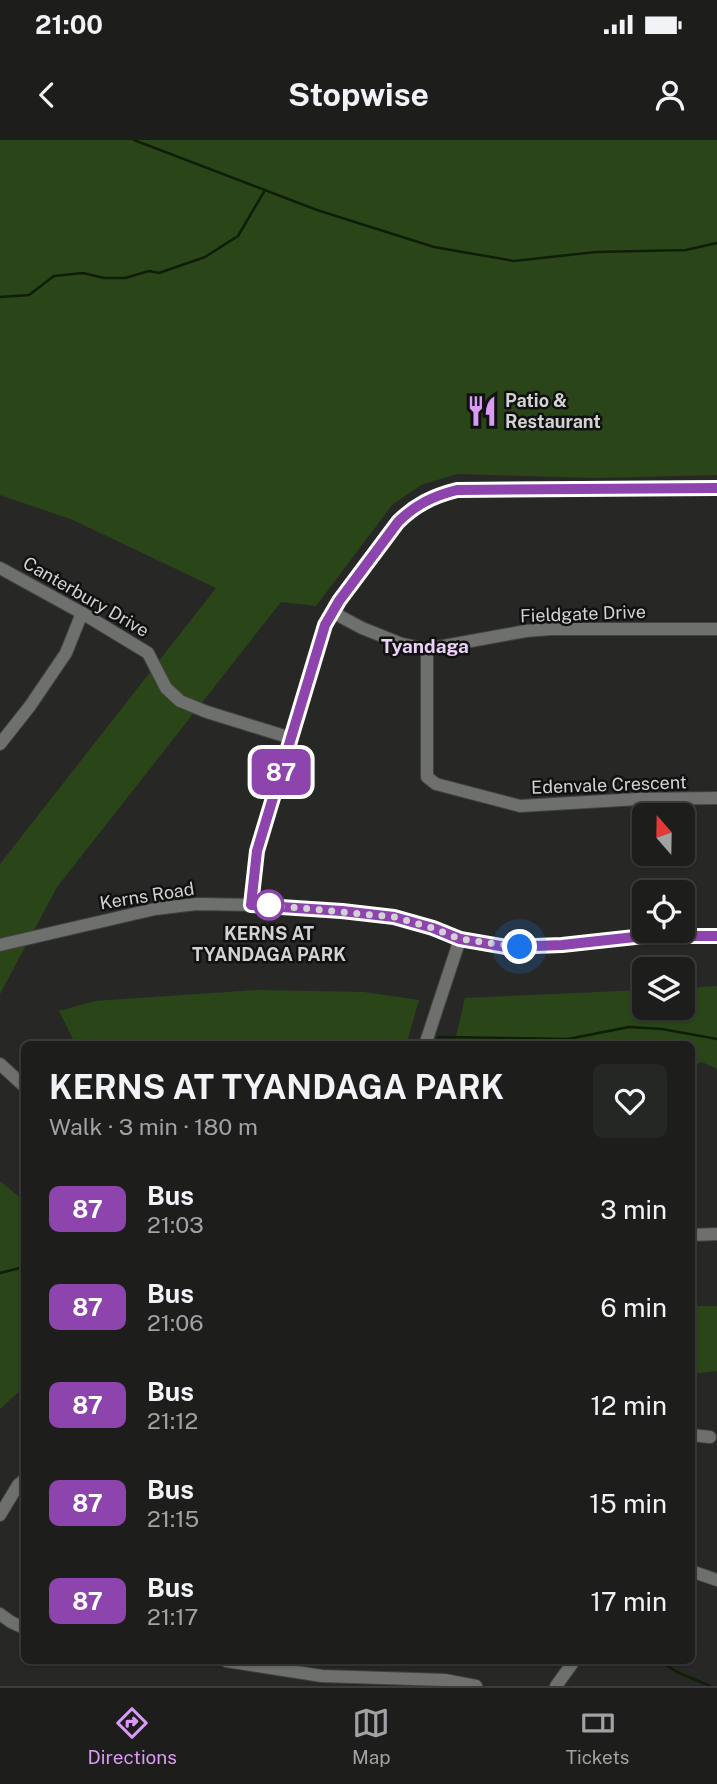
<!DOCTYPE html>
<html lang="en">
<head>
<meta charset="utf-8">
<style>
	body { margin:0; font-family:"Public Sans",sans-serif; background:#252725; color:#f1f3f6; height:100vh; display:flex; flex-direction:column; font-size:26px; white-space:nowrap }
	* { box-sizing:border-box; margin:0 }
	p { font-size:23px; color:#a0a2a3 }
	.icon { flex:none; width:38px; height:38px; fill:none; stroke:currentColor; stroke-width:2; stroke-linecap:round; stroke-linejoin:round }
	.map { position:relative; flex:1; overflow:hidden }
	.details { position:absolute; left:21px; top:901px; width:674px; height:623px; display:flex; flex-direction:column; background:#1d1e1c; border-radius:10px; box-shadow:0 2px 5px #0004,0 0 0 2px #3b3c3b }
	.details>* { flex:none }
	.badge { padding:0 14px; border-radius:10px; font-size:24px; line-height:46px }
	.needle { width:46px; rotate:340deg }
	.buttons { position:absolute; left:632px; top:663px; display:grid; gap:14px }
	.buttons a { display:grid; place-items:center; width:63px; height:63px; border-radius:10px; background:#1d1e1c; box-shadow:0 2px 5px #0004,0 0 0 2px #3b3c3b; font-size:35px }
	.you { position:absolute; width:35px; height:35px; margin:-18px; border:5px solid #fff; border-radius:50%; background:#1a73e8; box-shadow:0 0 0 10px #1a73e833 }
	.map>.badge { position:absolute; translate:-50% -50%; box-shadow:0 0 0 4px #fff }
	.round { display:grid; place-items:center; flex:none; width:74px; height:74px; border-radius:10px; background:#252725 }
	.headline { display:flex; align-items:center; justify-content:space-between; height:119px; padding:0 28px }
	h1 { font-size:33px; font-weight:700; line-height:52px }
	ul { padding:0; list-style:none }
	li { display:flex; align-items:center; gap:21px; height:98px; padding:0 28px }
	li div { flex:1 }
	li b { display:block; font-size:26px }
	li em { font-style:normal }
	li .badge { min-width:77px; font-weight:700; text-align:center }
	.status { display:flex; justify-content:space-between; align-items:center; height:49px; padding:0 35px; background:#1d1e1c; direction:ltr }
	.status svg { height:19px; fill:currentColor }
	header { display:flex; justify-content:space-between; align-items:center; height:91px; padding:0 28px; background:#1d1e1c; font-size:32px; font-weight:700 }
	.tab-bar { display:flex; justify-content:space-around; align-items:center; height:98px; border-top:2px solid #3b3c3b; background:#1d1e1c; font-size:19px; color:#a0a2a3 }
	.tab-bar a { display:grid; justify-items:center; gap:4px }
	.tab-bar .current { color:#da9af6 }
	.map>svg:first-child { display:block }
	.green { fill:#2a4619 }
	.lines { fill:none; stroke-linecap:round; stroke-linejoin:round }
	.stream { stroke:#0f1e06; stroke-width:2.5 }
	.minor-casing { stroke:#424341; stroke-width:14 }
	.minor { stroke:#6e706d; stroke-width:12 }
	.line-casing { stroke:#fff; stroke-width:16 }
	.line { stroke:#8e44ad; stroke-width:10 }
	.walk { stroke:#d1d2d1; stroke-width:7; stroke-dasharray:0 12.6 }
	.stop-dot { fill:#fff; stroke:#8e44ad; stroke-width:3.5 }
	.labels { text-anchor:middle; stroke-width:5; stroke-linejoin:round; paint-order:stroke }
	.poi-label { font-size:18px; font-weight:bold; fill:#d1d2d1; stroke:#101110; text-anchor:start }
	.street-label { font-size:18px; fill:#d1d2d1; stroke:#101110 }
	.stop-label { font-size:18px; font-weight:bold; fill:#d1d2d1; stroke:#101110 }
	.neighbourhood-label { font-size:19px; font-weight:bold; fill:#ebd0f7; stroke:#101110 }
</style>
</head>
<body>
<div class="status"><b>21:00</b><svg viewBox="0 0 49 12"><path d="M0 12V9h3v3zM5 12V6h3v6zM10 12V3h3v9zM15 12V0h3v12zM26 1h20v11H26zM47 4h2v5h-2z"/></svg></div>
<header><svg class="icon" aria-label="back" viewBox="0 0 24 24"><path d="M15 5l-7 7 7 7"/></svg>Stopwise<svg class="icon" aria-label="person" viewBox="0 0 24 24"><circle cx="12" cy="8" r="4"/><path d="M4 21q1-7 8-7t8 7"/></svg></header>
<div class="map">
<svg width="717" height="1546" viewBox="0 0 717 1546">
	<rect width="100%" height="100%" fill="#272826"/>
	<g class="green">
		<polygon points="0,0 717,0 717,335 597,338 457,334 421,345 392,365 316,466 281,462 57,747 0,854 0,724 216,448 73,380 0,355"/>
		<polygon points="717,846 717,929 702,922 691,926 691,905 454,905 465,858 644,850 644,868 682,868 683,848"/>
		<polygon points="257,850 364,852 419,860 406,905 76,905 59,871 95,861"/>
		<polygon points="0,1041 24,1061 24,1247 0,1269"/>
		<polygon points="691,1166 717,1166 717,1231 691,1234"/>
	</g>
	<g class="lines">
		<g class="stream">
			<polyline points="134,0 317,70 434,107 514,121 596,112 686,110 717,103"/>
			<polyline points="0,157 29,155 54,136 83,133 104,138 125,138 149,131 159,133 205,117 238,96 265,50"/>
			<polyline points="438,897 568,899 629,887 662,889 717,899"/>
			<polyline points="395,905 408,902"/>
			<polyline points="0,1133 24,1127"/>
			<polyline points="660,1521 677,1532 710,1546"/>
		</g>
		<defs>
			<g id="minor">
				<polyline points="0,428 82,473 148,513 166,548 180,561 207,572 291,598"/>
				<polyline points="332,472 362,488 402,504 427,509 526,491 551,489 717,489"/>
				<polyline points="427,509 427,637 436,644 520,666 638,659 717,658"/>
				<polyline points="0,604 30,566 66,513 82,473"/>
				<path d="M251 765 257 711 325 485 339 461 398 382C415 365 433 355 457 350L717 348"/>
				<polyline points="0,805 155,769 196,764 258,765 394,777 433,788 460,799 506,807 562,805 644,796 717,796"/>
				<polyline points="425,905 460,799"/>
				<polyline points="0,924 24,946"/>
				<polyline points="691,1095 717,1094"/>
				<polyline points="691,1295 710,1297"/>
				<polyline points="0,1375 18,1345 24,1340"/>
				<polyline points="691,1431 717,1440"/>
				<polyline points="0,1474 11,1482 24,1488"/>
				<polyline points="226,1521 322,1536 445,1540 476,1546"/>
				<polyline points="556,1546 574,1521"/>
			</g>
		</defs>
		<use href="#minor" class="minor-casing"/>
		<use href="#minor" class="minor"/>
	</g>
	<g class="lines">
		<defs>
			<path id="line" d="M717 348 457 350C433 356 415 365 398 382L339 461 325 485 257 711 251 765 342 771 394 777 433 788 460 799 506 807 562 805 644 796H717"/>
		</defs>
		<use href="#line" class="line-casing"/>
		<use href="#line" class="line"/>
		<polyline class="walk" points="269,765 394,777 433,788 460,799 520,807"/>
	</g>
	<defs>
		<symbol id="restaurant-bare" viewBox="-9 -9 18 18"><path d="M-5-6h1v4h1v-4h1v4h1v-4h1v5L-1.5 .5V6h-2V.5L-5-1ZM5-6V6H3V1.5H1.5Q1.5-4 5-6Z" fill="#da9af6" stroke="#101110" stroke-width="2.5" paint-order="stroke"/></symbol>
	</defs>
	<g fill-rule="evenodd">
		<use href="#restaurant-bare" x="460" y="249" width="44" height="44"/>
	</g>
	<circle class="stop-dot" cx="269" cy="765" r="14"/>
	<g class="labels">
		<g class="poi-label">
			<text x="505" y="267">Patio &amp;<tspan x="505" dy="21">Restaurant</tspan></text>
		</g>
		<g class="street-label">
			<text transform="translate(86 457) rotate(30)" y="6">Canterbury Drive</text>
			<text transform="translate(583 474) rotate(-2)" y="6">Fieldgate Drive</text>
			<text transform="translate(609 645) rotate(-2)" y="6">Edenvale Crescent</text>
			<text transform="translate(147 756) rotate(-9)" y="6">Kerns Road</text>
		</g>
		<g class="stop-label">
			<text x="269" y="800">KERNS AT<tspan x="269" dy="21">TYANDAGA PARK</tspan></text>
		</g>
		<g class="neighbourhood-label">
			<text x="425" y="513">Tyandaga</text>
		</g>
	</g>
</svg>
<div class="buttons">
<a><svg class="needle" viewBox="-14 -14 28 28"><path d="M0-13l5 13h-10z" fill="#e53935"/><path d="M0 13l5-13h-10z" fill="#a0a2a3"/></svg></a>
<a><svg class="icon" aria-label="locate" viewBox="0 0 24 24"><circle cx="12" cy="12" r="6"/><path d="M12 2v4M12 18v4M2 12h4M18 12h4"/></svg></a>
<a><svg class="icon" aria-label="layers" viewBox="0 0 24 24"><path d="M12 4l9 5-9 5-9-5zM3 14l9 5 9-5"/></svg></a>
</div>
<div class="you" style="left:520px;top:807px"></div>
<b class="badge" style="left:281px;top:632px;background:#8e44ad;color:#fff">87</b>
<section class="details">
<div class="headline"><div><h1>KERNS AT TYANDAGA PARK</h1><p>Walk · 3 min · 180 m</p></div><a class="round"><svg class="icon" aria-label="heart" viewBox="0 0 24 24"><path d="M12 20l-8-8c-3-5 5-10 8-4 3-6 11-1 8 4z"/></svg></a></div>
<ul>
<li><span class="badge" style="background:#8e44ad;color:#fff">87</span><div><b>Bus</b><p>21:03</p></div><em>3 min</em></li>
<li><span class="badge" style="background:#8e44ad;color:#fff">87</span><div><b>Bus</b><p>21:06</p></div><em>6 min</em></li>
<li><span class="badge" style="background:#8e44ad;color:#fff">87</span><div><b>Bus</b><p>21:12</p></div><em>12 min</em></li>
<li><span class="badge" style="background:#8e44ad;color:#fff">87</span><div><b>Bus</b><p>21:15</p></div><em>15 min</em></li>
<li><span class="badge" style="background:#8e44ad;color:#fff">87</span><div><b>Bus</b><p>21:17</p></div><em>17 min</em></li>
</ul>
</section>
</div>
<nav class="tab-bar">
<a class="current"><svg class="icon" aria-label="directions" viewBox="0 0 24 24"><path d="M12 3l9 9-9 9-9-9zM9 14v-3h6M13 9l2 2-2 2"/></svg>Directions</a>
<a><svg class="icon" aria-label="map" viewBox="0 0 24 24"><path d="M3 6l6-2 6 2 6-2v14l-6 2-6-2-6 2zM9 4v14M15 6v14"/></svg>Map</a>
<a><svg class="icon" aria-label="tickets" viewBox="0 0 24 24"><path d="M3 7h18v10H3zM15 7v10"/></svg>Tickets</a>
</nav>
</body>
</html>
